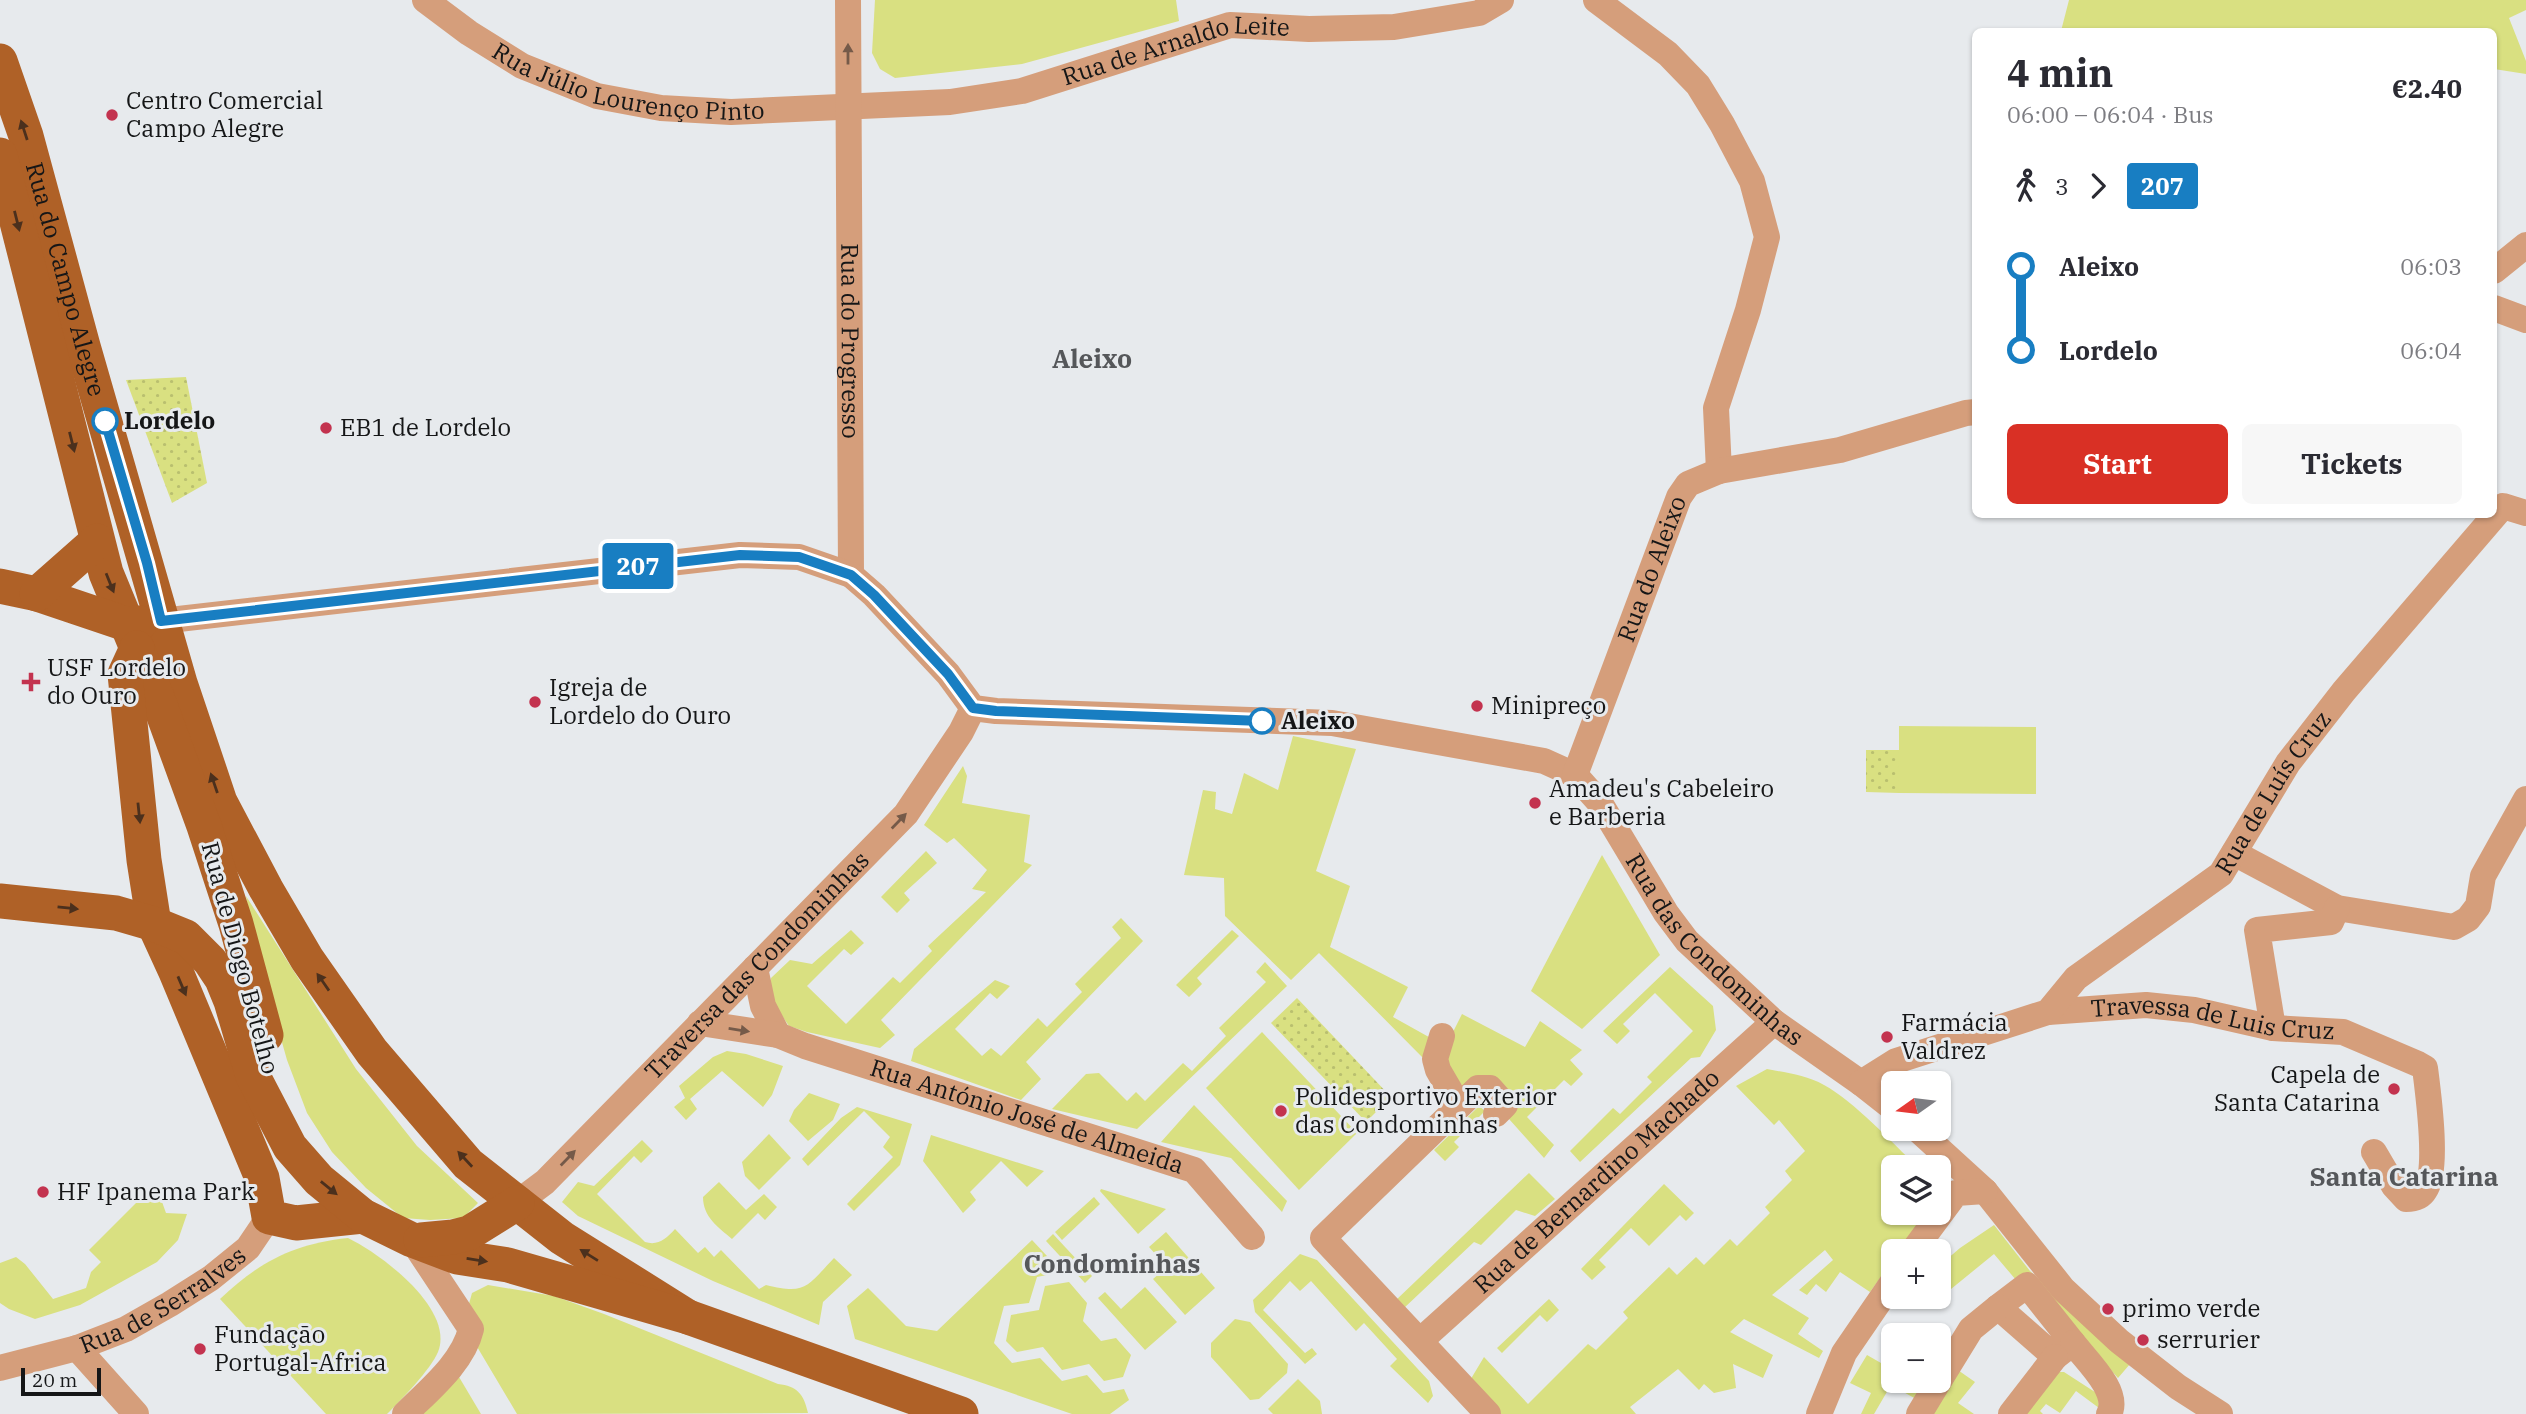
<!DOCTYPE html>
<html lang="en">
<head>
<meta charset="utf-8">
<style>
	body { margin:0; font-family:"IBM Plex Serif",serif; background:#f7f7f7; color:#2b2b33; height:100vh; display:flex; flex-direction:column; font-size:26px; white-space:nowrap }
	* { box-sizing:border-box; margin:0 }
	p { font-size:23px; color:#7c7c81 }
	.icon { flex:none; width:38px; height:38px; fill:none; stroke:currentColor; stroke-width:2; stroke-linecap:round; stroke-linejoin:round }
	.map { position:relative; flex:1; overflow:hidden }
	.side { position:absolute; left:1972px; top:28px; width:525px; height:490px; display:flex; flex-direction:column; background:#fff; border-radius:10px; box-shadow:0 2px 5px #0004 }
	.side>* { flex:none }
	.badge { padding:0 14px; border-radius:5px; font-size:24px; line-height:46px }
	.needle { width:46px; rotate:256deg }
	.tools { position:absolute; left:1881px; top:1071px; display:grid; gap:14px }
	.tools a { display:grid; place-items:center; width:70px; height:70px; border-radius:10px; background:#fff; box-shadow:0 2px 5px #0004; font-size:35px }
	.scale { position:absolute; left:21px; bottom:18px; width:80px; box-sizing:border-box; padding-left:7px; border:4px solid #151617; border-top:0; font-size:19px; line-height:24px; white-space:nowrap; color:#151617; -webkit-text-stroke:5px #e7eaed; paint-order:stroke }
	.map>.badge { position:absolute; translate:-50% -50%; box-shadow:0 0 0 4px #fff }
	.legs { display:flex; align-items:center; gap:10px; height:77px; padding:0 35px; font-size:23px }
	.legs p { margin-inline-start:auto }
	.overview { display:flex; align-items:center; justify-content:space-between; height:119px; padding:0 35px }
	h1 { font-size:38px; font-weight:700; line-height:52px }
	.action { display:flex; gap:14px; margin-top:auto; padding:14px 35px }
	.action a { flex:1; height:80px; border-radius:10px; background:#d93025; color:#fff; font-size:28px; font-weight:700; line-height:80px; text-align:center }
	.action a+a { background:#f7f7f7; color:#2b2b33 }
	ul { padding:0 35px; list-style:none }
	li { display:flex; align-items:center; gap:24px; height:84px; font-size:26px }
	li i { display:grid; place-items:center; width:10px; height:100%; margin:0 9px; background:currentColor }
	li i::after { content:''; width:18px; height:18px; margin:-9px; border:5px solid; border-radius:50%; background:#fff }
	li p { margin-inline-start:auto }
	li:first-child i { background:linear-gradient(#0000 50%,currentColor 0) }
	li:last-child i { background:linear-gradient(currentColor 50%,#0000 0) }
	.map>svg:first-child { display:block }
	.green { fill:#d9e081 }
	.park { fill:url(#park-dots) }
	.lines { fill:none; stroke-linecap:round; stroke-linejoin:round }
	.minor { stroke:#d59e7b; stroke-width:26 }
	.major { stroke:#af6127; stroke-width:35 }
	.oneway { fill:#755a49 }
	.oneway2 { fill:#4b301d }
	.line-1-casing { stroke:#fff; stroke-width:16 }
	.line-1 { stroke:#187ec2; stroke-width:10 }
	.poi-dot { fill:#c3334f; stroke:#e7eaed; stroke-width:2.5 }
	.stop-1-dot { fill:#fff; stroke:#187ec2; stroke-width:3.5 }
	.labels { text-anchor:middle; stroke-width:6; stroke-linejoin:round; paint-order:stroke }
	.street-label { font-size:24px; fill:#151617; stroke:#e7eaed }
	.poi-label { font-size:24px; fill:#151617; stroke:#e7eaed; text-anchor:start }
	.stop-label { font-size:24px; font-weight:bold; fill:#151617; stroke:#e7eaed; text-anchor:start }
	.neighbourhood-label { font-size:26px; font-weight:bold; fill:#55575a; stroke:#e7eaed }
</style>
</head>
<body>
<div class="map">
<svg width="2526" height="1414" viewBox="0 0 2526 1414">
	<defs>
		<pattern id="park-dots" width="8" height="8" patternUnits="userSpaceOnUse" patternTransform="scale(1.75)"><rect width="8" height="8" fill="#d9e081"/><path d="M2 2h.1M6 6h.1" fill="none" stroke="#b9bf6f" stroke-width="1.8" stroke-linecap="round"/></pattern>
	</defs>
	<rect width="100%" height="100%" fill="#e7eaed"/>
	<g class="green">
		<polygon points="875,0 1176,0 1179,21 1022,64 895,78 880,69 872,53"/>
		<polygon points="2069,0 2526,0 2526,10 2509,18 2526,61 2526,74 2494,69 2494,32 2061,31"/>
		<polygon points="1899,726 2036,727 2036,794 1899,793"/>
		<polygon points="1293,736 1356,749 1316,871 1350,886 1330,947 1408,987 1393,1017 1436,1041 1426,1061 1319,953 1291,980 1225,916 1224,878 1184,875 1203,790 1216,792 1215,809 1232,814 1244,773 1278,790"/>
		<polygon points="963,766 967,776 962,803 1030,815 1024,862 1032,865 881,1020 895,1035 880,1048 807,1032 789,1026 776,1007 769,991 771,978 790,960 812,964 851,930 864,943 851,955 844,949 807,986 846,1024 893,977 900,983 932,951 928,946 986,892 972,889 987,870 954,838 947,843 924,825"/>
		<polygon points="926,851 937,863 904,893 910,900 897,913 881,897"/>
		<polygon points="1602,855 1660,955 1582,1029 1531,991"/>
		<polygon points="246,896 356,1069 417,1146 478,1203 463,1218 430,1220 403,1218 366,1188 332,1152 307,1113 287,1060 254,943"/>
		<polygon points="1121,918 1143,941 1026,1062 1041,1079 1021,1100 911,1061 914,1049 995,980 1010,986 997,999 990,993 955,1029 982,1056 991,1048 1001,1056 1038,1018 1047,1027 1082,992 1075,984 1121,938 1112,927"/>
		<polygon points="1232,930 1239,936 1197,978 1202,984 1189,997 1176,985"/>
		<polygon points="1265,962 1287,986 1137,1129 1052,1109 1086,1074 1099,1073 1127,1101 1136,1092 1145,1101 1183,1063 1192,1071 1226,1036 1219,1028 1266,982 1256,972"/>
		<polygon points="1670,967 1713,1006 1716,1030 1700,1057 1691,1058 1580,1162 1570,1151 1613,1108 1620,1114 1652,1082 1647,1077 1693,1031 1655,993 1623,1024 1630,1031 1617,1044 1603,1031"/>
		<polygon points="1462,1014 1525,1047 1540,1021 1582,1050 1570,1060 1583,1074 1571,1086 1564,1080 1527,1117 1554,1145 1544,1158 1509,1119 1509,1107 1466,1090 1446,1067 1449,1040"/>
		<polygon points="1262,1032 1357,1133 1299,1190 1206,1088"/>
		<polygon points="727,1051 746,1054 783,1066 772,1095 763,1107 722,1071 690,1099 697,1109 686,1120 674,1107 685,1098 679,1086 713,1057"/>
		<path d="M1767 1069C1787 1073 1806 1075 1824 1085 1854 1101 1892 1143 1918 1167H1894V1213H1930L1900 1251H1894L1893 1260 1870 1292 1840 1272 1826 1292 1816 1284 1807 1295 1799 1290 1833 1260 1825 1250 1772 1295 1809 1318 1798 1334 1823 1351 1819 1358 1744 1319 1730 1332 1773 1355 1763 1378 1733 1364 1736 1388 1714 1393 1704 1384 1699 1390 1678 1369 1630 1407 1636 1414H1493L1471 1390 1472 1377 1484 1357 1528 1404 1588 1344 1596 1350 1628 1318 1623 1312 1669 1267 1677 1275 1696 1257 1704 1265 1730 1239 1737 1246 1770 1213 1765 1207 1792 1180 1785 1171 1805 1151 1779 1120 1774 1125 1736 1086Z"/>
		<polygon points="809,1093 840,1104 833,1120 808,1141 789,1121 794,1110"/>
		<polygon points="1194,1105 1287,1201 1282,1212 1231,1158 1161,1142"/>
		<polygon points="1479,1106 1485,1111 1454,1142 1459,1147 1445,1161 1434,1150"/>
		<polygon points="857,1107 912,1124 900,1165 854,1211 847,1204 893,1157 883,1147 890,1137 864,1111 808,1166 802,1159 841,1118"/>
		<polygon points="769,1134 791,1158 759,1190 745,1176 742,1162"/>
		<polygon points="931,1135 1044,1171 1027,1187 1001,1161 970,1192 976,1200 963,1213 923,1161"/>
		<path d="M642 1140 653 1151 641 1163 634 1156 597 1194 645 1242C658 1246 666 1239 675 1229L698 1253 705 1247 714 1257 721 1250 759 1289 766 1285C807 1295 807 1286 834 1258L852 1275 823 1302 819 1325 713 1281 578 1216 562 1202 578 1182 594 1186Z"/>
		<polygon points="1529,1173 1555,1199 1535,1216 1516,1210 1481,1245 1474,1242 1403,1309 1395,1301"/>
		<path d="M719 1182 746 1210 764 1194 777 1207 765 1220 758 1213 732 1239C718 1227 703 1217 703 1197Z"/>
		<polygon points="1664,1184 1694,1213 1686,1221 1680,1215 1649,1246 1631,1228 1599,1260 1606,1267 1592,1280 1581,1269"/>
		<polygon points="157,1188 166,1213 187,1214 178,1240 157,1262 80,1305 35,1319 9,1309 0,1303 0,1263 16,1257 25,1264 53,1299 86,1288 91,1272 101,1262 89,1250 147,1192"/>
		<polygon points="1101,1189 1166,1209 1138,1234 1100,1191"/>
		<polygon points="1094,1197 1100,1204 1062,1240 1055,1232"/>
		<polygon points="1994,1225 2030,1271 2130,1364 2118,1378 2026,1276 2016,1280 1994,1254 1940,1298 1939,1266 1960,1248"/>
		<polygon points="1166,1232 1215,1288 1185,1315 1153,1279 1167,1267 1149,1247"/>
		<polygon points="1053,1234 1092,1276 1085,1283 1046,1241"/>
		<path d="M348 1238C381 1254 455 1309 438 1352 431 1369 401 1400 387 1414H326L220 1299C260 1261 294 1244 348 1238Z"/>
		<polygon points="1032,1240 1062,1272 1037,1277 1029,1303 1004,1306 994,1343 1012,1363 1040,1358 1062,1381 1087,1375 1103,1393 1124,1389 1129,1400 1110,1414 1072,1414 855,1339 847,1306 868,1288 906,1326 937,1331"/>
		<polygon points="1300,1254 1317,1260 1429,1381 1433,1396 1428,1403 1390,1366 1397,1359 1364,1323 1356,1331 1311,1281 1300,1291 1290,1281 1263,1310 1305,1353 1312,1348 1317,1354 1305,1364 1255,1312 1253,1300"/>
		<polygon points="1069,1282 1087,1303 1083,1321 1101,1341 1116,1338 1131,1355 1123,1377 1104,1381 1089,1364 1062,1370 1043,1347 1017,1352 1006,1341 1011,1315 1039,1310 1045,1286"/>
		<path d="M488 1285 554 1296 604 1314 778 1384C797 1386 804 1394 808 1413L517 1414 476 1345 467 1311 472 1293Z"/>
		<polygon points="1145,1287 1177,1322 1145,1350 1098,1298 1105,1292 1121,1309"/>
		<polygon points="1549,1299 1559,1310 1547,1322 1540,1315 1502,1353 1497,1348"/>
		<polygon points="1235,1319 1250,1322 1288,1364 1287,1373 1259,1399 1250,1400 1211,1357 1211,1343"/>
		<polygon points="1867,1355 1888,1367 1893,1359 1894,1381 1910,1381 1922,1388 1916,1399 1891,1385 1874,1414 1861,1414 1871,1393 1850,1383"/>
		<polygon points="1955,1368 1975,1382 1958,1403 1974,1414 1927,1414"/>
		<polygon points="2057,1372 2064,1372 2098,1394 2099,1408 2076,1391 2060,1413 2046,1404 2040,1411 2043,1414 2019,1414"/>
		<polygon points="459,1377 481,1414 422,1414"/>
		<polygon points="1298,1379 1320,1401 1322,1414 1273,1414 1268,1409"/>
	</g>
	<g class="park">
		<polygon points="186,377 207,483 172,503 126,380"/>
		<polygon points="1866,750 1899,750 1899,793 1866,792"/>
		<polygon points="1297,998 1391,1097 1366,1122 1271,1023"/>
	</g>
	<g class="lines">
		<g class="minor">
			<path id="s1" d="M425 0 469 33 522 66 597 96 661 108 731 112 950 102 1022 91 1230 25 1309 29 1394 27 1479 13 1501 0"/>
			<path id="s2" d="M848 0 851 575"/>
			<polyline points="1596,0 1668,54 1698,85 1722,124 1752,181 1767,237 1748,310 1716,408 1719,471"/>
			<polyline points="2494,271 2526,245"/>
			<polyline points="2494,308 2526,320"/>
			<path id="s3" d="M161 621 740 555 799 557 851 575 874 595 948 674 973 708 996 711 1332 723 1544 761 1575 775 1600 803 1666 913 1687 941 1774 1022 1861 1083 1894 1109"/>
			<path id="s4" d="M1575 775 1679 497 1688 484 1719 471 1840 450 1966 413 1976 412"/>
			<polyline points="2234,853 2337,908 2454,927 2468,919 2478,906 2483,876 2526,799"/>
			<polyline points="755,968 763,1006 778,1035"/>
			<path id="s5" d="M2048 1012 2146 1005 2194 1010 2273 1028 2343 1032 2418 1064 2425 1068C2428 1092 2439 1171 2425 1190 2421 1197 2414 1199 2406 1199L2394 1186 2374 1152"/>
			<path id="s6" d="M700 1023 778 1035 805 1046 1194 1170 1252 1237"/>
			<polyline points="2273,1028 2257,930 2331,922 2337,908"/>
			<polyline points="1442,1036 1435,1059 1438,1070 1459,1106"/>
			<path id="s7" d="M1861 1083 1896 1061 2048 1012 2076 978 2221 874 2288 763 2344 691 2503 506 2526 513"/>
			<polyline points="1917,1129 1985,1191 2063,1289 2119,1341 2178,1387 2220,1414"/>
			<path id="s8" d="M517 1203 545 1182 906 814 961 732 973 708"/>
			<polyline points="1913,1251 1956,1193 1985,1191"/>
			<polygon points="2027,1285 2073,1343 2055,1357 1998,1307"/>
			<path id="s9" d="M1420 1341 1774 1022"/>
			<path d="M2073 1343C2086 1360 2121 1392 2109 1414"/>
			<polyline points="77,1348 136,1414"/>
			<path id="s10" d="M0 1368 77 1348 126 1329 170 1304 211 1278 248 1248 269 1217"/>
			<polyline points="1939,1381 1971,1329 1998,1307"/>
			<path d="M405 1414C429 1390 463 1363 471 1329L412 1240"/>
			<polyline points="1488,1414 1323,1238 1478,1088 1490,1088 1505,1105 1496,1114"/>
			<polyline points="1819,1414 1844,1353 1894,1280"/>
			<polyline points="1919,1414 1939,1381"/>
			<polyline points="2011,1414 2055,1357"/>
		</g>
		<g class="major">
			<path id="s11" d="M0 61 26 136 83 346 180 683 220 802 266 889 307 959 372 1052 468 1164 562 1238 688 1317"/>
			<polyline points="0,155 106,573 157,697 204,826 236,924 266,1035"/>
			<polyline points="0,586 37,594 126,624 140,623"/>
			<polyline points="37,594 97,541"/>
			<polyline points="137,648 125,674 144,860 154,924 176,972 262,1178 269,1217 296,1223 363,1216"/>
			<polyline points="0,901 116,913 154,924 186,937 210,961 222,979 231,1001 253,1076 290,1147 319,1180 363,1216 412,1240 457,1257 508,1265 688,1317 961,1414"/>
			<polyline points="421,1240 453,1237 469,1233 517,1203"/>
		</g>
	</g>
	<defs><path id="oneway-solid" d="M-6-.8H1V-3.2L6.5 0L1 3.2V.8H-6Z" transform="scale(1.75)"/></defs>
	<g class="oneway">
		<use href="#oneway-solid" transform="translate(848 54) rotate(-90)"/>
		<use href="#oneway-solid" transform="translate(899 821) rotate(-46)"/>
		<use href="#oneway-solid" transform="translate(739 1030) rotate(9)"/>
		<use href="#oneway-solid" transform="translate(568 1158) rotate(-46)"/>
	</g>
	<g class="oneway2">
		<use href="#oneway-solid" transform="translate(24 130) rotate(-108)"/>
		<use href="#oneway-solid" transform="translate(17 221) rotate(76)"/>
		<use href="#oneway-solid" transform="translate(72 442) rotate(76)"/>
		<use href="#oneway-solid" transform="translate(110 583) rotate(68)"/>
		<use href="#oneway-solid" transform="translate(214 783) rotate(-109)"/>
		<use href="#oneway-solid" transform="translate(139 813) rotate(84)"/>
		<use href="#oneway-solid" transform="translate(68 908) rotate(6)"/>
		<use href="#oneway-solid" transform="translate(323 982) rotate(-125)"/>
		<use href="#oneway-solid" transform="translate(182 986) rotate(67)"/>
		<use href="#oneway-solid" transform="translate(465 1159) rotate(-133)"/>
		<use href="#oneway-solid" transform="translate(329 1188) rotate(39)"/>
		<use href="#oneway-solid" transform="translate(589 1255) rotate(-148)"/>
		<use href="#oneway-solid" transform="translate(477 1260) rotate(9)"/>
	</g>
	<g class="lines">
		<defs>
			<polyline id="line-1" points="105,421 147,563 161,621 740,555 799,557 851,575 874,595 948,674 973,708 996,711 1262,721"/>
		</defs>
		<use href="#line-1" class="line-1-casing"/>
		<use href="#line-1" class="line-1"/>
	</g>
	<g class="poi-dot">
		<circle cx="112" cy="115" r="7"/>
		<circle cx="326" cy="428" r="7"/>
		<path d="M27.5 671.5h7v7h7v7h-7v7h-7v-7h-7v-7h7z"/>
		<circle cx="535" cy="702" r="7"/>
		<circle cx="1477" cy="706" r="7"/>
		<circle cx="1535" cy="803" r="7"/>
		<circle cx="1887" cy="1037" r="7"/>
		<circle cx="2394" cy="1089" r="7"/>
		<circle cx="1281" cy="1111" r="7"/>
		<circle cx="43" cy="1192" r="7"/>
		<circle cx="2108" cy="1309" r="7"/>
		<circle cx="2143" cy="1340" r="7"/>
		<circle cx="200" cy="1349" r="7"/>
	</g>
	<g class="stop-1-dot">
		<circle cx="105" cy="421" r="12"/>
		<circle cx="1262" cy="721" r="12"/>
	</g>
	<g class="labels">
		<g class="street-label">
			<text dy="8" stroke="none"><textPath href="#s1" startOffset="786">Rua de Arnaldo Leite</textPath></text>
			<text dy="8" stroke="none"><textPath href="#s1" startOffset="226">Rua Júlio Lourenço Pinto</textPath></text>
			<text dy="8" stroke="none"><textPath href="#s11" startOffset="228">Rua do Campo Alegre</textPath></text>
			<text dy="8" stroke="none"><textPath href="#s2" startOffset="341">Rua do Progresso</textPath></text>
			<text dy="8" stroke="none"><textPath href="#s4" startOffset="220">Rua do Aleixo</textPath></text>
			<text dy="8" stroke="none"><textPath href="#s7" startOffset="520">Rua de Luís Cruz</textPath></text>
			<text dy="8" stroke="none"><textPath href="#s3" startOffset="1712">Rua das Condominhas</textPath></text>
			<text transform="translate(240 958) rotate(75)" y="8">Rua de Diogo Botelho</text>
			<text dy="8" stroke="none"><textPath href="#s8" startOffset="338">Traversa das Condominhas</textPath></text>
			<text dy="8" stroke="none"><textPath href="#s5" startOffset="166">Travessa de Luis Cruz</textPath></text>
			<text dy="8" stroke="none"><textPath href="#s6" startOffset="341">Rua António José de Almeida</textPath></text>
			<text dy="8" stroke="none"><textPath href="#s9" startOffset="238">Rua de Bernardino Machado</textPath></text>
			<text dy="8" stroke="none"><textPath href="#s10" startOffset="178">Rua de Serralves</textPath></text>
		</g>
		<g class="poi-label">
			<text x="126" y="109">Centro Comercial<tspan x="126" dy="28">Campo Alegre</tspan></text>
			<text x="340" y="436">EB1 de Lordelo</text>
			<text x="47" y="676">USF Lordelo<tspan x="47" dy="28">do Ouro</tspan></text>
			<text x="549" y="696">Igreja de<tspan x="549" dy="28">Lordelo do Ouro</tspan></text>
			<text x="1491" y="714">Minipreço</text>
			<text x="1549" y="797">Amadeu's Cabeleiro<tspan x="1549" dy="28">e Barberia</tspan></text>
			<text x="1901" y="1031">Farmácia<tspan x="1901" dy="28">Valdrez</tspan></text>
			<text x="2380" y="1083" text-anchor="end">Capela de<tspan x="2380" dy="28">Santa Catarina</tspan></text>
			<text x="1295" y="1105">Polidesportivo Exterior<tspan x="1295" dy="28">das Condominhas</tspan></text>
			<text x="57" y="1200">HF Ipanema Park</text>
			<text x="2122" y="1317">primo verde</text>
			<text x="214" y="1343">Fundação<tspan x="214" dy="28">Portugal-Africa</tspan></text>
			<text x="2157" y="1348">serrurier</text>
		</g>
		<g class="stop-label">
			<text x="124" y="429">Lordelo</text>
			<text x="1281" y="729">Aleixo</text>
		</g>
		<g class="neighbourhood-label">
			<text x="1092" y="368">Aleixo</text>
			<text x="2404" y="1186">Santa Catarina</text>
			<text x="1112" y="1273">Condominhas</text>
		</g>
	</g>
</svg>
<div class="tools">
<a><svg class="needle" viewBox="-14 -14 28 28"><path d="M0-13l5 13h-10z" fill="#e53935"/><path d="M0 13l5-13h-10z" fill="#7c7c81"/></svg></a>
<a><svg class="icon" aria-label="layers" viewBox="0 0 24 24"><path d="M12 4l9 5-9 5-9-5zM3 14l9 5 9-5"/></svg></a>
<a>+</a>
<a>−</a>
</div>
<div class="scale">20 m</div>
<b class="badge" style="left:638px;top:566px;background:#187ec2;color:#fff">207</b>
<section class="side">
<div class="overview"><div><h1>4 min</h1><p>06:00 – 06:04 · Bus</p></div><b>€2.40</b></div>
<div class="legs"><svg class="icon" aria-label="walk" viewBox="0 0 24 24"><circle cx="13" cy="4" r="2"/><path d="M13 8l-2 6 4 7M11 14l-3 7M7 12l3-4h3l4 4"/></svg>3<svg class="icon" aria-label="forward" viewBox="0 0 24 24"><path d="M9 5l7 7-7 7"/></svg><b class="badge" style="background:#187ec2;color:#fff">207</b></div>
<ul>
<li><i style="color:#187ec2"></i><b>Aleixo</b><p>06:03</p></li>
<li><i style="color:#187ec2"></i><b>Lordelo</b><p>06:04</p></li>
</ul>
<div class="action"><a>Start</a><a>Tickets</a></div>
</section>
</div>
</body>
</html>
